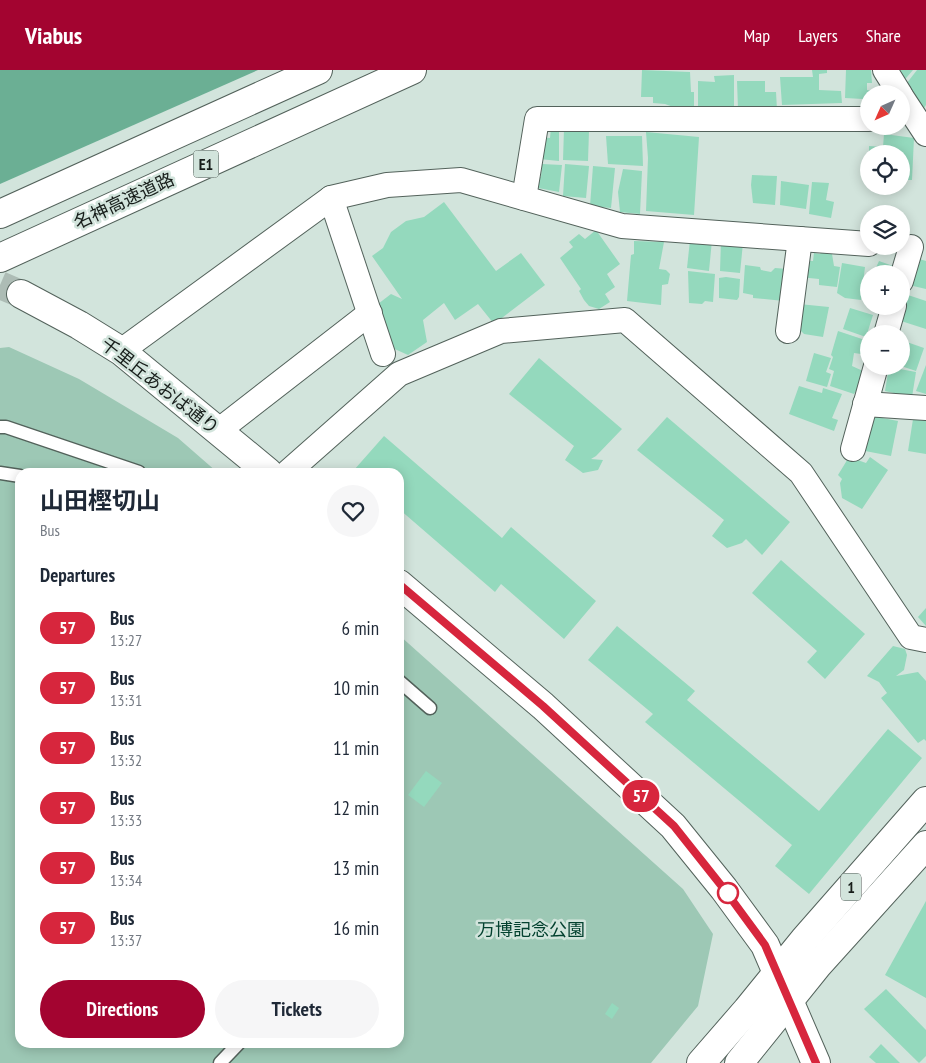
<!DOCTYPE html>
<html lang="en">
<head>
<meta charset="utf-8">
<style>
	body { margin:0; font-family:"PT Sans Narrow","Noto Sans JP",sans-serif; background:#f6f6f7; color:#1f2937; height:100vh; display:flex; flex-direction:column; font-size:19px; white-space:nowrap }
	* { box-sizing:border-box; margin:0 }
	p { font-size:16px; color:#747a83 }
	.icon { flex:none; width:28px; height:28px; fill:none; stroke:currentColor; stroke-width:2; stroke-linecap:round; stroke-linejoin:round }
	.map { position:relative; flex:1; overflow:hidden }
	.details { position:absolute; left:15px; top:398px; width:389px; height:580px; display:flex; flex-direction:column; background:#fff; border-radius:15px; box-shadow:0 2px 12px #0003 }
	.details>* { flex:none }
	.badge { padding:0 10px; border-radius:16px; font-size:18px; line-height:32px }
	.needle { width:32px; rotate:225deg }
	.buttons { position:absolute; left:860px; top:15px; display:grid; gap:10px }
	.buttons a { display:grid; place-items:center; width:50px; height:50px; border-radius:50%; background:#fff; box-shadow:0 2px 12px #0003; font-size:25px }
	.map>.badge { position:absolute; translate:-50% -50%; box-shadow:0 0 0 2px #fff }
	h2 { padding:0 25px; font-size:19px; line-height:45px }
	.round { display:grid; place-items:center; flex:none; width:52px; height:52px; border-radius:26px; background:#f6f6f7 }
	.summary { display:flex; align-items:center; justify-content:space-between; height:85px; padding:0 25px }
	h1 { font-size:24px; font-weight:700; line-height:38px }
	.button { display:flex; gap:10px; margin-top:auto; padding:10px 25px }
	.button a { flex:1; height:58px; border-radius:30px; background:#a30430; color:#fff; font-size:20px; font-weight:700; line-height:58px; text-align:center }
	.button a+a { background:#f6f6f7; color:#1f2937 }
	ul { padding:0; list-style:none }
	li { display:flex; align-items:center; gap:15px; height:60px; padding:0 25px }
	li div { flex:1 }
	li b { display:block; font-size:19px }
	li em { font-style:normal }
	li .badge { min-width:55px; font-weight:700; text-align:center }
	header { display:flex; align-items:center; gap:30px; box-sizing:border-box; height:70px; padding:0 25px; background:#a30430; color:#fff }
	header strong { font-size:24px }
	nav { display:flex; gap:28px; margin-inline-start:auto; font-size:18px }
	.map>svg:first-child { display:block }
	.green { fill:#9dc8b5 }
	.forest { fill:#6baf94 }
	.building { fill:#94d9bd }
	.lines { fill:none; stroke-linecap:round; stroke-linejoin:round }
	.secondary-tunnel { stroke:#adbcb5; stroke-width:28; stroke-dasharray:28 14; stroke-linecap:butt }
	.lane-casing { stroke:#53625b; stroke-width:15 }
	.street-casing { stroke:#53625b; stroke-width:26 }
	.secondary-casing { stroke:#53625b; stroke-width:30 }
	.primary-casing { stroke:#53625b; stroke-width:30 }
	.highway-casing { stroke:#53625b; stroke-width:30 }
	.lane { stroke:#fff; stroke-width:12 }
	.street { stroke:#fff; stroke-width:24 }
	.secondary { stroke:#fff; stroke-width:28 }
	.primary { stroke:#fff; stroke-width:28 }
	.highway { stroke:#fff; stroke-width:28 }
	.line-casing { stroke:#fff; stroke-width:11 }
	.line { stroke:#d7263d; stroke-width:8 }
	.stop-dot { fill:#fff; stroke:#d7263d; stroke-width:2.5 }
	.labels { text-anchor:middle; stroke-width:5; stroke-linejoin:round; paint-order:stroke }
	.shield { fill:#d2e4dc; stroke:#4f5954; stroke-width:1 }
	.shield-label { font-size:16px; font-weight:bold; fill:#171d1a }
	.street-label { font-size:18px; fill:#171d1a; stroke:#d2e4dc }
	.park-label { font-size:18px; fill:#044230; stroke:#d2e4dc }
</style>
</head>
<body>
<header>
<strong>Viabus</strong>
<nav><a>Map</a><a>Layers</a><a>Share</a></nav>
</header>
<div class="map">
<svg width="926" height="993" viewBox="0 0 926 993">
	<rect width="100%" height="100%" fill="#d2e4dc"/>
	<polygon class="green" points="9,277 79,309 178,368 217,402 20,402 20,972 399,972 399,565 683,819 713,864 698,936 651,993 0,993 0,278"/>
	<polygon class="forest" points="0,0 258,0 0,114"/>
	<g class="building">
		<polygon points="642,0 690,2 691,22 694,22 694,37 676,38 665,34 653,33 653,27 641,27"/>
		<polygon points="812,0 827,0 827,3 819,4 819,20 841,21 842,33 782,35 780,7 813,7"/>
		<polygon points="846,0 871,0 872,13 867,13 867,20 884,23 869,24 869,41 862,41 863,29 845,28"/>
		<polygon points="890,0 913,0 901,14"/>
		<polygon points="917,0 926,0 926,35 922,41 903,18"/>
		<polygon points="734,5 734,37 698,37 698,11 715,12 714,6"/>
		<polygon points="737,11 765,11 765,22 776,22 777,40 738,39"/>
		<polygon points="551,57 559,59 559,91 539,89 538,67 550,68"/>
		<polygon points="564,59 589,61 588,91 563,90"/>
		<polygon points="646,62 699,67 694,145 646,141 648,88"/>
		<polygon points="884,64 914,68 912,110 901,110 901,84 869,84 869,76 883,77"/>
		<polygon points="606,66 642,66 643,96 608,94"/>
		<polygon points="542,94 562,95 559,122 533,117 533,106 541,107"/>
		<polygon points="565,94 589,96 586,128 563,126"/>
		<polygon points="593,96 615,98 611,138 590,136"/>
		<polygon points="623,99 642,101 640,144 620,142 618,122"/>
		<polygon points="752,105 777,106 775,135 753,133 751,115"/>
		<polygon points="781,111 809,115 806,139 780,135"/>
		<polygon points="812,112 829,113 826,130 834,132 831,148 809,144"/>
		<polygon points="444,132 496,201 521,183 545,215 494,254 478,234 455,250 444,233 423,250 427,272 408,285 388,276 374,237 391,224 402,229 372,186 383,178 391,162 406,151 424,147"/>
		<polygon points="596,160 620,194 607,204 615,217 605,224 610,232 599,239 589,236 584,230 579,221 581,219 560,188 573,177 569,172 579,164 585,169"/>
		<polygon points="690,170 712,170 709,201 687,198"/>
		<polygon points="721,170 743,173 740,203 720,201"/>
		<polygon points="634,171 664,172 659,199 666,200 670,204 668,214 662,215 661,235 627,231 631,185 634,184"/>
		<polygon points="822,181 832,184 834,196 840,197 837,217 819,215 819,209 799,207 802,190 813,191 814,183 820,184"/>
		<polygon points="916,188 926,191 926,219 909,215"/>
		<polygon points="879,191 893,196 889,204 873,204"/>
		<polygon points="842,193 865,197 861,230 845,228 837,223"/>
		<polygon points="745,195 760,197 761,200 771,202 775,198 788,199 784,231 753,228 753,225 743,223"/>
		<polygon points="688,201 715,204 713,232 705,231 702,234 689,233"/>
		<polygon points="726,207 740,209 739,227 737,230 719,228 719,208"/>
		<polygon points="908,225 926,231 926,259 901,251"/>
		<polygon points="799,234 829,237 823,267 804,264 800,260 794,258"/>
		<polygon points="850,238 873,245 866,267 843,259"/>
		<polygon points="838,261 865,270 861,284 854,283 852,296 863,301 860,314 854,324 830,316 834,301 829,299 833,287 831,285"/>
		<polygon points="901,270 924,278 916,301 901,296"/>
		<polygon points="814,283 831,288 826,302 831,304 827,317 806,311"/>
		<polygon points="539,288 622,359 596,386 591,389 603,390 598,400 583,403 565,390 574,376 509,324"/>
		<polygon points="926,295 926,324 916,321"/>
		<polygon points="889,297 916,302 912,327 885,321"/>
		<polygon points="799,316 822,323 823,318 842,324 832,348 838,350 834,361 789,344"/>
		<polygon points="867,345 898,351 891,386 860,380"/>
		<polygon points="667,347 790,452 762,485 746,469 742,473 727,478 712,466 724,450 637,380"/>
		<polygon points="913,349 926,351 926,384 908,381"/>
		<polygon points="384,366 502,468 511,457 596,531 564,569 501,514 495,522 399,439 399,402 357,402 354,400"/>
		<polygon points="849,387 866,393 870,387 888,400 862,439 842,428 840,413 842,409 838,405"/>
		<polygon points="781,490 865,564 825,609 807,592 817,581 752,523"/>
		<polygon points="926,538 926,556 918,547"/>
		<polygon points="617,556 695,621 687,630 819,741 888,659 922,688 809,824 775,796 792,775 645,652 653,644 588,590"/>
		<polygon points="893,576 905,579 907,585 904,600 896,606 918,602 926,611 926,671 924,669 918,673 881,628 887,623 879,612 867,606"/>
		<polygon points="426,701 442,713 424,737 408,725"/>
		<polygon points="926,831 926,928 885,905"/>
		<polygon points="886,919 926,960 926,986 919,993 864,939"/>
		<polygon points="612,933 619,938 612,949 605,944"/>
		<polygon points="881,974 900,993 876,993 869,987"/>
	</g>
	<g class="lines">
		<polyline class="secondary-tunnel" points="0,215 21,224"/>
		<defs>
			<g id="lane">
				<polyline points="0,357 6,357 139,402"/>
				<polyline points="0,403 20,406"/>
				<polyline points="399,611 430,638"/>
				<polyline points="220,993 240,972"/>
			</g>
			<g id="street">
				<polyline points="885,0 900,24"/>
				<polyline points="901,26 926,64"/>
				<polyline points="331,128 383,284"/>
				<polyline points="524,128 537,49 869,49"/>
				<polyline points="901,211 911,177"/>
				<polyline points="788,261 800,169"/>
				<polyline points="886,264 894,236"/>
				<polyline points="121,281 331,128 387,115 461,110 622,156 869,174"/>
				<polyline points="865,334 926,338"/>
				<polyline points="218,361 370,243"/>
				<polyline points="853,379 876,296"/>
				<polyline points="288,402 399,304 501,261 625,250 801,403 911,567 926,570"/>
			</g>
			<g id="secondary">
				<polyline points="21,224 79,255 121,281 268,402"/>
				<polyline points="399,514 543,636 673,756 724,819 765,875 816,993"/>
			</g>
			<g id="primary">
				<polyline points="701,993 747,940 804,870 926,731"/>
				<polyline points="739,993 817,896 926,775"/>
			</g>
			<g id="highway">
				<polyline points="0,144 318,0"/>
				<polyline points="0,188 412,0"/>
			</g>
		</defs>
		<use href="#lane" class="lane-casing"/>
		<use href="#street" class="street-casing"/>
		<use href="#secondary" class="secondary-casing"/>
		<use href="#primary" class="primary-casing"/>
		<use href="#highway" class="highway-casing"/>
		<use href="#lane" class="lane"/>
		<use href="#street" class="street"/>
		<use href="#secondary" class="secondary"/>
		<use href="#primary" class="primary"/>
		<use href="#highway" class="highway"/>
	</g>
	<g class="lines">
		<defs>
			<polyline id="line" points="399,514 543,636 674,756 724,819 765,875 816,993"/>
		</defs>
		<use href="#line" class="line-casing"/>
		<use href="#line" class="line"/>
	</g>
	<circle class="stop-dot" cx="728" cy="823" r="10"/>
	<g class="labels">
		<g class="shield">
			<rect x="193.5" y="80.5" width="25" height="27" rx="4"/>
			<rect x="841" y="803.5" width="20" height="27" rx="4"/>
		</g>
		<g class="shield-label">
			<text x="206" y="100">E1</text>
			<text x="851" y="823">1</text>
		</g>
		<g class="street-label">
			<text transform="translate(124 131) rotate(-25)" y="6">名神高速道路</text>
			<text transform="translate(160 316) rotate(38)" y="6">千里丘あおば通り</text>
		</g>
		<g class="park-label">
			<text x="531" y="866">万博記念公園</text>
		</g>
	</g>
</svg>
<div class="buttons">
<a><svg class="needle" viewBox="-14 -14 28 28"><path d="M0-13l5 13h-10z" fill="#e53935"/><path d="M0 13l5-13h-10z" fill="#747a83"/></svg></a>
<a><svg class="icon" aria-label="locate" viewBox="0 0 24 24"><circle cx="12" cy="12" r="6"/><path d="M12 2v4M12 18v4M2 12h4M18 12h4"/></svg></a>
<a><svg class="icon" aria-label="layers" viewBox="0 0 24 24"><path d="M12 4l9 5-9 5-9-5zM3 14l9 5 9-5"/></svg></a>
<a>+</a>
<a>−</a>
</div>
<b class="badge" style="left:641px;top:726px;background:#d7263d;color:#fff">57</b>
<section class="details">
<div class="summary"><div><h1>山田樫切山</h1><p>Bus</p></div><a class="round"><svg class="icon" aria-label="heart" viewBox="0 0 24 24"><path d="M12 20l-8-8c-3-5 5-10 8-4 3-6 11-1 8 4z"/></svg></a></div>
<h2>Departures</h2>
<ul>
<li><span class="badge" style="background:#d7263d;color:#fff">57</span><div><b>Bus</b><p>13:27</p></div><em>6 min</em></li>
<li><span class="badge" style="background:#d7263d;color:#fff">57</span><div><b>Bus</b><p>13:31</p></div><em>10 min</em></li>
<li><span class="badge" style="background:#d7263d;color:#fff">57</span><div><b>Bus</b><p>13:32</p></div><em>11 min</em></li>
<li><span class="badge" style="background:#d7263d;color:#fff">57</span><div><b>Bus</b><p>13:33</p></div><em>12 min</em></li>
<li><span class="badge" style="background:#d7263d;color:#fff">57</span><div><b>Bus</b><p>13:34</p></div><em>13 min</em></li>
<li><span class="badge" style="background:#d7263d;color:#fff">57</span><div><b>Bus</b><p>13:37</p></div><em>16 min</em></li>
</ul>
<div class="button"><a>Directions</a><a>Tickets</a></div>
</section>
</div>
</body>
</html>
